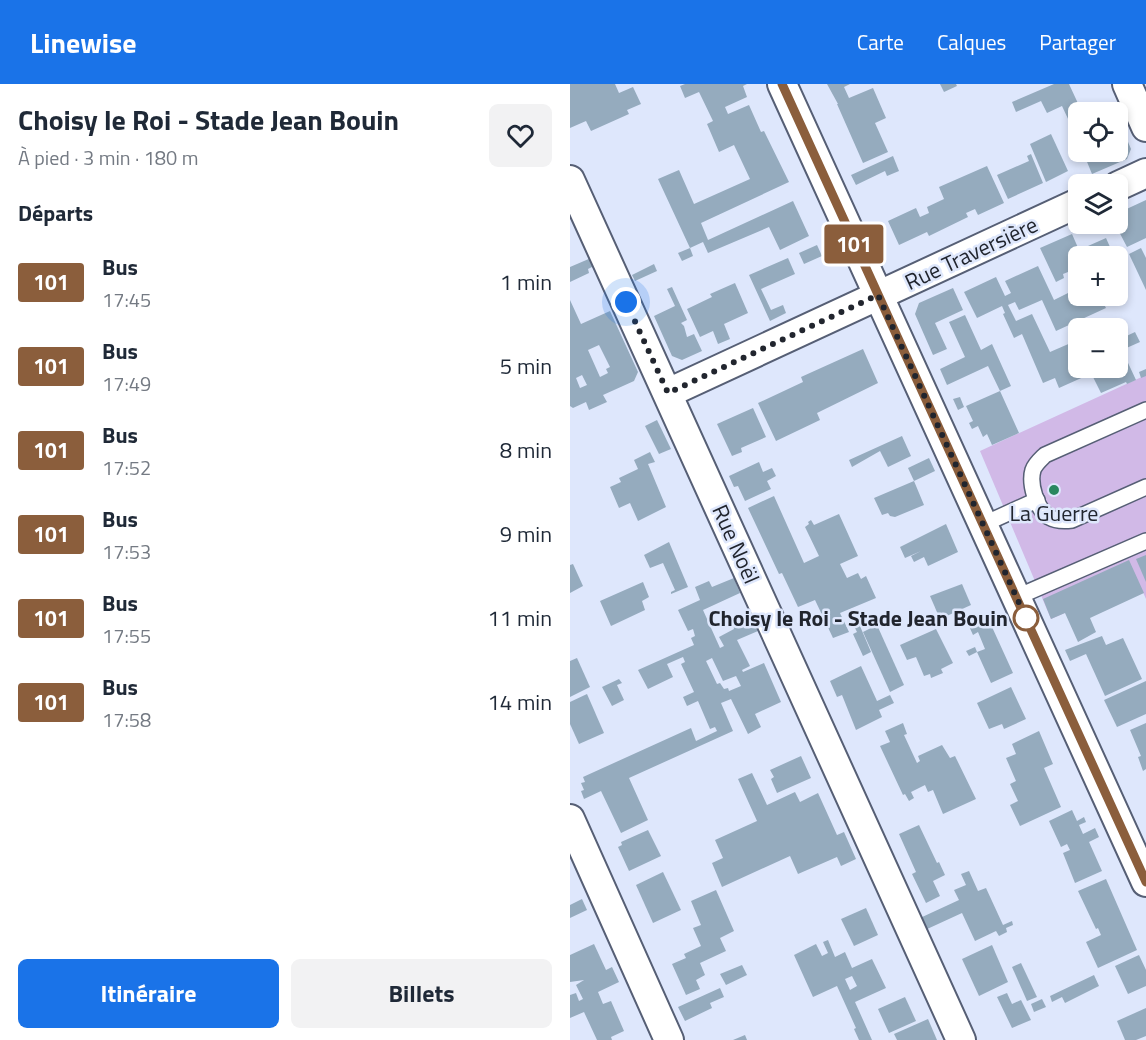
<!DOCTYPE html>
<html lang="fr">
<head>
<meta charset="utf-8">
<style>
	body { margin:0; font-family:"Titillium Web",sans-serif; background:#f2f2f3; color:#1f2937; height:100vh; display:flex; flex-direction:column; font-size:22px; white-space:nowrap }
	* { box-sizing:border-box; margin:0 }
	p { font-size:20px; color:#747a83 }
	.icon { flex:none; width:33px; height:33px; fill:none; stroke:currentColor; stroke-width:2; stroke-linecap:round; stroke-linejoin:round }
	.map { position:relative; flex:1; overflow:hidden }
	.panel { display:flex; flex-direction:column; background:#fff; width:570px }
	.panel>* { flex:none }
	.badge { padding:0 12px; border-radius:4px; font-size:21px; line-height:39px }
	.tools { position:absolute; left:498px; top:18px; display:grid; gap:12px }
	.tools a { display:grid; place-items:center; width:60px; height:60px; border-radius:9px; background:#fff; box-shadow:0 3px 9px #0003; font-size:30px }
	.you { position:absolute; width:30px; height:30px; margin:-15px; border:4px solid #fff; border-radius:50%; background:#1a73e8; box-shadow:0 0 0 9px #1a73e833 }
	.map>.badge { position:absolute; translate:-50% -50%; box-shadow:0 0 0 3px #fff }
	h2 { padding:0 18px; font-size:22px; line-height:54px }
	.round { display:grid; place-items:center; flex:none; width:63px; height:63px; border-radius:9px; background:#f2f2f3 }
	.head { display:flex; align-items:center; justify-content:space-between; height:102px; padding:0 18px }
	h1 { font-size:28px; font-weight:700; line-height:45px }
	.cta { display:flex; gap:12px; margin-top:auto; padding:12px 18px }
	.cta a { flex:1; height:69px; border-radius:9px; background:#1a73e8; color:#fff; font-size:24px; font-weight:700; line-height:69px; text-align:center }
	.cta a+a { background:#f2f2f3; color:#1f2937 }
	ul { padding:0; list-style:none }
	li { display:flex; align-items:center; gap:18px; height:84px; padding:0 18px }
	li div { flex:1 }
	li b { display:block; font-size:22px }
	li em { font-style:normal }
	li .badge { min-width:66px; font-weight:700; text-align:center }
	header { display:flex; align-items:center; gap:36px; box-sizing:border-box; height:84px; padding:0 30px; background:#1a73e8; color:#fff }
	header strong { font-size:28px }
	nav { display:flex; gap:33px; margin-inline-start:auto; font-size:21px }
	main { display:flex; flex:1; min-height:0 }
	.map>svg:first-child { display:block }
	.green { fill:#d1b9e7 }
	.building { fill:#95abbe; fill-rule:evenodd }
	.lines { fill:none; stroke-linecap:round; stroke-linejoin:round }
	.lane-casing { stroke:#565f75; stroke-width:18 }
	.street-casing { stroke:#565f75; stroke-width:32 }
	.lane { stroke:#fff; stroke-width:15 }
	.street { stroke:#fff; stroke-width:28 }
	.line-casing { stroke:#fff; stroke-width:14 }
	.line { stroke:#8b5e3c; stroke-width:9 }
	.walk { stroke:#21252e; stroke-width:6; stroke-dasharray:0 10.8 }
	.poi-dot { fill:#29875f; stroke:#dee7fc; stroke-width:2 }
	.stop-dot { fill:#fff; stroke:#8b5e3c; stroke-width:3 }
	.labels { text-anchor:middle; stroke-width:5; stroke-linejoin:round; paint-order:stroke }
	.street-label { font-size:22px; fill:#21252e; stroke:#dee7fc }
	.poi-label { font-size:22px; fill:#21252e; stroke:#dee7fc }
	.stop-label { font-size:22px; font-weight:bold; fill:#21252e; stroke:#dee7fc; text-anchor:end }
</style>
</head>
<body>
<header>
<strong>Linewise</strong>
<nav><a>Carte</a><a>Calques</a><a>Partager</a></nav>
</header>
<main>
<section class="panel">
<div class="head"><div><h1>Choisy le Roi - Stade Jean Bouin</h1><p>À pied · 3 min · 180 m</p></div><a class="round"><svg class="icon" aria-label="heart" viewBox="0 0 24 24"><path d="M12 20l-8-8c-3-5 5-10 8-4 3-6 11-1 8 4z"/></svg></a></div>
<h2>Départs</h2>
<ul>
<li><span class="badge" style="background:#8b5e3c;color:#fff">101</span><div><b>Bus</b><p>17:45</p></div><em>1 min</em></li>
<li><span class="badge" style="background:#8b5e3c;color:#fff">101</span><div><b>Bus</b><p>17:49</p></div><em>5 min</em></li>
<li><span class="badge" style="background:#8b5e3c;color:#fff">101</span><div><b>Bus</b><p>17:52</p></div><em>8 min</em></li>
<li><span class="badge" style="background:#8b5e3c;color:#fff">101</span><div><b>Bus</b><p>17:53</p></div><em>9 min</em></li>
<li><span class="badge" style="background:#8b5e3c;color:#fff">101</span><div><b>Bus</b><p>17:55</p></div><em>11 min</em></li>
<li><span class="badge" style="background:#8b5e3c;color:#fff">101</span><div><b>Bus</b><p>17:58</p></div><em>14 min</em></li>
</ul>
<div class="cta"><a>Itinéraire</a><a>Billets</a></div>
</section>
<div class="map">
<svg width="576" height="956" viewBox="0 0 576 956">
	<rect width="100%" height="100%" fill="#dee7fc"/>
	<polygon class="green" points="576,291 576,515 568,497 481,535 410,367"/>
	<g class="building">
		<polygon points="0,0 45,0 49,9 63,3 71,20 57,26 59,30 21,47 16,37 0,44"/>
		<polygon points="115,0 177,0 173,2 177,13 155,23 158,30 179,21 191,48 194,47 219,98 131,139 138,156 223,117 239,152 210,166 199,143 138,169 133,158 120,164 88,95 109,86 124,120 180,95 164,61 149,68 137,40 143,37 129,8 115,14 110,2"/>
		<polygon points="257,0 280,0 274,3 279,14 303,4 316,34 305,39 318,68 293,79 267,20 268,20"/>
		<polygon points="370,0 386,0 387,2 374,8"/>
		<polygon points="484,0 499,0 512,28 508,28 508,53 507,54 492,22 477,29 471,17 446,28 442,18"/>
		<polygon points="548,34 561,65 557,75 522,90 515,73 528,68 548,68"/>
		<polygon points="481,50 498,87 476,98 460,60"/>
		<polygon points="461,70 473,99 438,115 427,91 459,77 457,72"/>
		<polygon points="323,72 329,87 317,92 315,87 286,101 281,91"/>
		<polygon points="417,82 434,119 408,131 405,125 396,129 398,133 359,152 357,148 329,161 318,137 346,124 350,133 359,129 357,123 374,115 369,103"/>
		<polygon points="576,116 576,154 557,163 545,140 548,140 548,129"/>
		<polygon points="502,150 509,166 536,154 544,172 508,172 508,210 498,188 493,190 494,194 486,198 470,164"/>
		<polygon points="247,161 252,172 234,180 229,169"/>
		<polygon points="120,164 123,172 112,177 108,169"/>
		<polygon points="571,164 576,174 576,206 559,170"/>
		<polygon points="21,174 24,182 18,185 19,189 0,198 0,183"/>
		<polygon points="218,174 225,190 191,205 201,226 213,221 216,229 200,237 179,191"/>
		<polygon points="84,180 87,187 65,197 62,191"/>
		<polygon points="468,182 484,216 498,209 502,218 510,214 509,212 530,212 536,224 486,247 472,216 449,226 445,218 438,221 446,237 462,230 480,268 503,258 508,270 508,284 548,284 548,256 565,248 570,258 552,266 566,296 557,300 556,298 531,309 520,287 517,289 518,291 489,304 485,294 473,299 452,250 444,254 433,230 435,229 432,222 407,234 394,208 426,193 435,212 441,209 435,197"/>
		<polygon points="165,199 178,229 154,240 160,255 148,260 143,247 130,253 117,225 142,213 140,210"/>
		<polygon points="102,203 117,236 111,239 114,242 117,253 124,250 132,267 112,276 102,272 84,232 105,222 97,205"/>
		<polygon points="383,204 393,226 365,239 377,265 363,271 345,230 349,219"/>
		<path d="M0 216 11 240 40 227 68 288 64 297 33 311 37 318 19 326 16 318 3 324 0 322ZM29 261 40 283 36 285 38 289 30 293 18 266ZM12 291 17 301 10 304 6 294Z"/>
		<polygon points="395,231 411,266 422,260 441,302 430,307 449,349 422,361 417,350 413,353 408,342 402,345 399,339 403,337 396,322 430,307 418,282 377,301 370,285 395,273 379,238"/>
		<polygon points="293,265 308,299 247,329 250,336 206,357 188,319 233,298 231,293"/>
		<polygon points="576,285 576,292 571,294 569,288"/>
		<polygon points="390,313 394,323 388,326 383,315"/>
		<polygon points="183,324 196,353 171,364 172,368 162,372 147,340"/>
		<polygon points="87,336 101,365 89,370 75,342"/>
		<polygon points="332,352 341,372 318,383 310,367 282,383 279,376"/>
		<polygon points="80,368 85,378 78,380 96,423 68,437 60,419 49,424 40,403 51,398 49,394 68,385 64,376"/>
		<polygon points="359,374 365,387 344,397 338,384"/>
		<polygon points="189,378 193,388 202,384 206,392 197,397 201,405 175,417 168,402 164,403 159,392"/>
		<polygon points="344,397 354,421 325,433 320,432 318,429 312,431 304,414"/>
		<polygon points="204,412 234,479 249,472 235,443 239,440 238,438 241,436 244,441 269,430 288,472 270,480 277,494 288,489 291,495 296,492 306,514 270,529 279,548 263,554 245,516 228,523 212,489 209,490 178,424"/>
		<polygon points="376,440 388,468 358,482 354,473 344,478 341,472 351,467 335,474 330,463"/>
		<polygon points="99,458 118,503 101,510 101,508 105,506 93,479 80,484 74,471"/>
		<polygon points="576,471 576,498 566,475"/>
		<polygon points="559,476 574,509 520,534 526,548 508,558 495,529 481,535 473,515"/>
		<polygon points="3,480 13,502 0,509 0,481"/>
		<path d="M164 494 170 509 133 526 150 564 154 562 149 553 164 545 163 542 181 533 188 547 167 556 180 582 172 586 173 588 194 579 211 618 185 630 191 643 178 650 161 615 151 619 163 647 59 694 78 736 51 749 31 707 14 715 11 707 14 706 11 699 15 698 13 693 121 644 126 657 147 647 145 643 140 645 128 617 117 622 113 613 124 608 111 580 115 578 113 573 97 580 103 593 78 605 68 586 124 561 121 554 125 552 123 545 118 547 108 526 130 516 125 503 139 497 142 503ZM142 574 153 597 166 592 171 602 159 607 158 604 154 605 150 599 147 600 136 577Z"/>
		<polygon points="73,498 79,513 72,517 75,526 41,542 30,517"/>
		<polygon points="392,500 401,521 370,535 360,512"/>
		<polygon points="417,532 443,589 421,599 407,568 399,572 396,567 405,563 407,568 415,565 408,548 403,551 398,540"/>
		<polygon points="287,535 301,568 293,572 283,550 287,548 282,538"/>
		<polygon points="307,541 334,601 320,608 293,548"/>
		<polygon points="366,545 383,579 371,585 373,589 361,594 360,590 354,592 346,573 337,576 330,561"/>
		<polygon points="532,552 536,561 553,554 572,595 535,612 516,570 500,577 495,566"/>
		<polygon points="7,574 20,603 0,613 0,577"/>
		<polygon points="291,582 307,617 320,611 324,619 309,626 312,633 286,646 272,611 267,613 260,597"/>
		<polygon points="49,595 52,599 47,601 54,616 42,622 32,603"/>
		<polygon points="576,597 576,630 547,643 534,616"/>
		<polygon points="441,603 456,635 434,645 432,640 419,645 407,619"/>
		<polygon points="17,610 34,649 9,660 0,640 0,618"/>
		<polygon points="333,639 337,650 334,651 347,679 350,677 348,672 372,661 380,674 385,672 406,715 373,730 363,706 358,708 355,701 341,708 344,714 339,717 335,710 333,711 310,662 320,658 315,647"/>
		<polygon points="576,639 576,685 573,687 568,673 571,672 560,646"/>
		<polygon points="469,647 483,680 474,684 491,723 450,742 440,721 448,717 440,700 446,697 436,674 446,670 442,660"/>
		<polygon points="231,672 241,694 207,709 201,695 204,693 200,686"/>
		<polygon points="182,689 197,721 225,708 230,718 248,709 267,751 274,748 286,775 271,782 267,773 228,790 220,772 152,803 142,779 153,774 145,756 187,737 168,695"/>
		<polygon points="502,726 507,737 514,733 516,738 509,741 513,750 525,744 529,753 519,758 532,787 505,799 493,769 500,766 497,760 491,763 479,737"/>
		<polygon points="349,741 367,779 369,778 375,791 363,797 370,812 356,819 342,790 346,788 329,750"/>
		<polygon points="78,746 91,772 59,787 48,763 52,761 51,758"/>
		<polygon points="399,787 408,807 416,804 433,841 442,837 443,841 436,844 437,848 429,852 426,847 405,857 392,829 355,846 350,834 389,816 384,806 396,801 391,790"/>
		<polygon points="93,788 111,826 83,839 66,801"/>
		<polygon points="536,795 567,866 528,884 516,858 531,851 528,844 526,845 508,807"/>
		<polygon points="146,806 164,847 150,854 156,867 130,879 135,891 126,896 130,905 116,911 102,880 116,874 114,870 131,862 123,844 131,841 121,817"/>
		<polygon points="12,815 17,826 0,834 0,821"/>
		<polygon points="296,824 308,851 284,862 271,835"/>
		<path d="M258 856 265 873 275 868 282 884 302 875 316 904 285 918 302 956H289L284 945 286 944 267 902 243 913 224 871 246 860 252 872 258 869 253 858ZM282 892 287 902 280 906 275 895Z"/>
		<polygon points="24,860 36,886 42,883 49,898 28,908 33,920 41,917 54,947 41,953 42,956 27,956 14,928 0,934 0,911 6,909 9,917 13,915 6,901 14,896 0,898 0,871"/>
		<polygon points="422,861 438,898 409,912 392,875"/>
		<polygon points="569,871 576,886 576,902 558,910 545,882"/>
		<polygon points="451,879 467,913 457,917 442,883"/>
		<polygon points="172,881 177,891 156,901 150,890"/>
		<polygon points="524,891 529,902 495,919 492,913 482,918 480,912"/>
		<polygon points="150,904 154,913 140,919 142,924 115,937 108,923"/>
		<polygon points="437,909 442,920 451,916 461,936 442,944 427,913"/>
		<polygon points="335,913 346,937 319,949 308,925"/>
		<polygon points="472,915 476,923 464,928 461,920"/>
		<polygon points="576,924 576,952 566,956 555,956 547,937"/>
		<polygon points="358,935 367,956 327,956 324,950"/>
		<polygon points="175,951 177,956 163,956"/>
	</g>
	<g class="lines">
		<defs>
			<g id="lane">
				<path d="M576 326 475 371C471 375 465 380 463 386 459 399 466 425 479 433 486 437 495 437 502 436L576 403"/>
				<polyline points="414,440 467,416"/>
				<polyline points="447,513 576,457"/>
			</g>
			<g id="street">
				<polyline points="212,0 576,798"/>
				<polyline points="557,0 576,43"/>
				<polyline points="0,96 391,956"/>
				<polyline points="548,102 576,89"/>
				<polyline points="98,309 508,119"/>
				<polyline points="0,735 99,956"/>
			</g>
		</defs>
		<use href="#lane" class="lane-casing"/>
		<use href="#street" class="street-casing"/>
		<use href="#lane" class="lane"/>
		<use href="#street" class="street"/>
	</g>
	<g class="lines">
		<defs>
			<polyline id="line" points="212,0 576,798"/>
		</defs>
		<use href="#line" class="line-casing"/>
		<use href="#line" class="line"/>
		<polyline class="walk" points="56,218 98,309 308,211 456,534"/>
	</g>
	<circle class="poi-dot" cx="484" cy="406" r="6"/>
	<circle class="stop-dot" cx="456" cy="534" r="12"/>
	<g class="labels">
		<g class="street-label">
			<text transform="translate(401 169) rotate(-25)" y="8">Rue Traversière</text>
			<text transform="translate(166 460) rotate(66)" y="8">Rue Noël</text>
		</g>
		<g class="poi-label">
			<text x="484" y="437">La Guerre</text>
		</g>
		<g class="stop-label">
			<text x="438" y="542">Choisy le Roi - Stade Jean Bouin</text>
		</g>
	</g>
</svg>
<div class="tools">
<a><svg class="icon" aria-label="locate" viewBox="0 0 24 24"><circle cx="12" cy="12" r="6"/><path d="M12 2v4M12 18v4M2 12h4M18 12h4"/></svg></a>
<a><svg class="icon" aria-label="layers" viewBox="0 0 24 24"><path d="M12 4l9 5-9 5-9-5zM3 14l9 5 9-5"/></svg></a>
<a>+</a>
<a>−</a>
</div>
<div class="you" style="left:56px;top:218px"></div>
<b class="badge" style="left:284px;top:160px;background:#8b5e3c;color:#fff">101</b>
</div>
</main>
</body>
</html>
